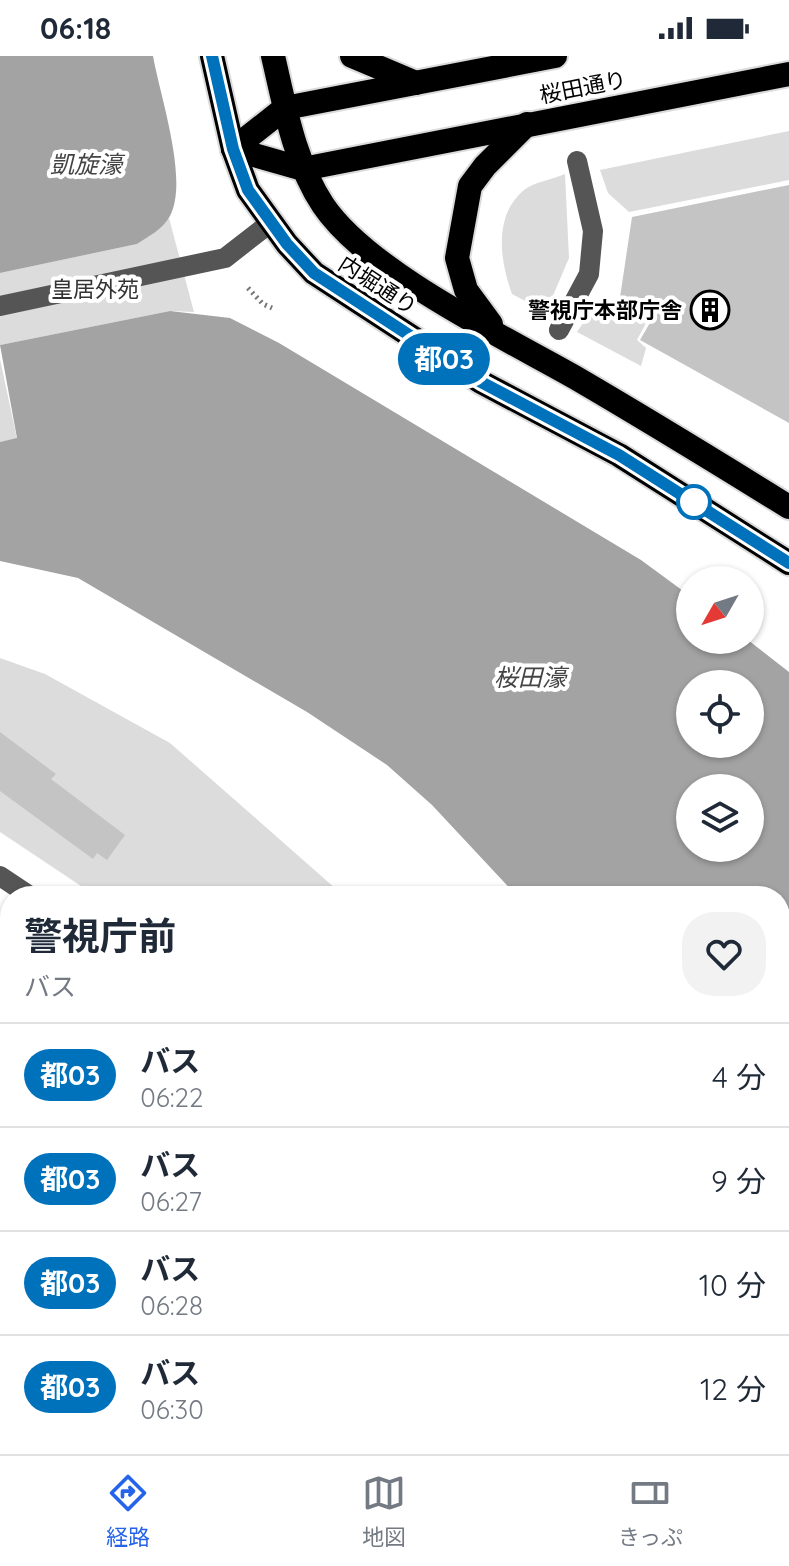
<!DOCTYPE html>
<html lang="ja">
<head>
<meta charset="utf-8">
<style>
	body { margin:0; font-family:Quicksand,"Noto Sans JP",sans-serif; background:#f2f2f3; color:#1f2937; height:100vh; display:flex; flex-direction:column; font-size:30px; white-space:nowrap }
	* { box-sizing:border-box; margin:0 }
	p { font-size:26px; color:#747a83 }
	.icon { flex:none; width:44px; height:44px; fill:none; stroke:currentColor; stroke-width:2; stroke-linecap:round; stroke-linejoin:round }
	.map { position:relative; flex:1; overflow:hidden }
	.details { position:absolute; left:0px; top:830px; width:790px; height:568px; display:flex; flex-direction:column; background:#fff; border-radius:32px 32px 0 0; box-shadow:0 2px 6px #0004 }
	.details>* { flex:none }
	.badge { padding:0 16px; border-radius:26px; font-size:28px; line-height:52px }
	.needle { width:52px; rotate:231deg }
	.controls { position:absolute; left:676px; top:510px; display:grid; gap:16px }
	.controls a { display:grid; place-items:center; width:88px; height:88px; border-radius:50%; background:#fff; box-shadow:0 2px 6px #0004; font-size:40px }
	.map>.badge { position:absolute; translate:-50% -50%; box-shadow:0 0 0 4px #fff }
	.round { display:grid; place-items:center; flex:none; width:84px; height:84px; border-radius:32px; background:#f2f2f3 }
	.overview { display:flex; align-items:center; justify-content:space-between; height:136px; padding:0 24px }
	h1 { font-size:38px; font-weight:700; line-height:60px }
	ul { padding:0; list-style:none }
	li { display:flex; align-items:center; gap:24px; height:104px; padding:0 24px; border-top:2px solid #e0e1e3 }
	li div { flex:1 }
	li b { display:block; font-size:30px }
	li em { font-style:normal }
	li .badge { min-width:88px; font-weight:700; text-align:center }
	.status { display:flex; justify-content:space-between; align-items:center; height:56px; padding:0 40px; background:#fff; direction:ltr }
	.status svg { height:22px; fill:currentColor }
	.tab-bar { display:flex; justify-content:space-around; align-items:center; height:112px; border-top:2px solid #e0e1e3; background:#fff; font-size:22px; color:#747a83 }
	.tab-bar a { display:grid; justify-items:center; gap:4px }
	.tab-bar .current { color:#2563eb }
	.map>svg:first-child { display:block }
	.green { fill:#dcdcdc }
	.water { fill:#a3a3a3; fill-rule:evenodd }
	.building { fill:#c4c4c4 }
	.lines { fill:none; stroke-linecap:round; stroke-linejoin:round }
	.highway-casing { stroke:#dbdbdb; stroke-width:28 }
	.path { stroke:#777; stroke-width:5; stroke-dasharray:2 4; stroke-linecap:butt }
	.minor { stroke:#555; stroke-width:20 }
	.highway { stroke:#000; stroke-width:24 }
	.line-casing { stroke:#fff; stroke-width:18 }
	.line { stroke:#0072bc; stroke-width:12 }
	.stop-dot { fill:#fff; stroke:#0072bc; stroke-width:4 }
	.labels { text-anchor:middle; stroke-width:8; stroke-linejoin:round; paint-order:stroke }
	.street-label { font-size:22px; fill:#000; stroke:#fff }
	.park-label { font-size:22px; fill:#333; stroke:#fff }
	.poi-label { font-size:22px; font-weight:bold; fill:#000; stroke:#fff; text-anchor:end }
	.water-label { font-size:24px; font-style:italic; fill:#444; stroke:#fff }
</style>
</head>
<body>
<div class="status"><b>06:18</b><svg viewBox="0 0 49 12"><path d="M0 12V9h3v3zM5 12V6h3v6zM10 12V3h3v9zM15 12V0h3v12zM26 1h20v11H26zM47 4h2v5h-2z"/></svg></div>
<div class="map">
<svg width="789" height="1398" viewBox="0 0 789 1398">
	<rect width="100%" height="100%" fill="#fff"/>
	<g class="green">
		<polygon points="789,75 789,124 629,156 608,137 600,114"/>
		<path d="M565 118 569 202 546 256 512 238C500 205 493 160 524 134 534 126 554 123 565 118Z"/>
		<polygon points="169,162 194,256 170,255 0,289 0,217 137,188"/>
		<polygon points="609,248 646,267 637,284 646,292 641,310 577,276 585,264"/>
		<polygon points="0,303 17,383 0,386"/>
		<polygon points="0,602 45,618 170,687 344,840 96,840 0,776"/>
		<polygon points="10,1020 10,1243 0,1247 0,1028"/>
		<polygon points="34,1388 200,1388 188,1398 23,1398"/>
		<polygon points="586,1388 650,1388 647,1398 584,1398"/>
	</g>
	<g class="water">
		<path d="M0 0H153C160 40 189 124 170 160 163 173 149 180 137 188L0 217Z"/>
		<path d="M170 255 230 262 279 287 641 504 690 540V584H748L789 616V1398H736L737 1388H780V1273L783 1261 780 1239V840H517L432 749 387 709 307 656 78 522 0 505V386L17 382 0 289ZM750 628V688H690V628ZM690 732H750V792H690Z"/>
		<polygon points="10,1249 10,1388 82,1388 68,1398 0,1398 0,1257"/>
	</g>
	<g class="building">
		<polygon points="789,129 789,367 640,284 651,265 619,248 632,161"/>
		<polygon points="0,676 56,718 51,723 125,779 107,804 97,797 93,803 0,735"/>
	</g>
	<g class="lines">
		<defs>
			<g id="highway">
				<polyline points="212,0 233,93 248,134 287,188 314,217 481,326 619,399 789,507"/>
				<path d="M273 0C285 51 294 105 323 149 368 216 504 281 576 322 648 364 718 407 789 451"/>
				<polyline points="352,0 416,27"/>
				<polyline points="233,93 303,113 789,18"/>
				<polyline points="233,93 285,52 555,0"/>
				<polyline points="491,268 466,234 457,202 470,130 485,110 527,68"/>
			</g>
		</defs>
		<use href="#highway" class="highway-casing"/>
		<polyline class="path" points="248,232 263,248 272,252"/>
		<g class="minor">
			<polyline points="0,250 225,202 270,167"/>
			<polyline points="559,274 589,218 593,175 577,105"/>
			<polyline points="0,820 30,840"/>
			<polyline points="0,904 10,897"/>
			<polyline points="463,1388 464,1398"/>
			<polyline points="230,1398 242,1388"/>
		</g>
		<use href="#highway" class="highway"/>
	</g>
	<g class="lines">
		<defs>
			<polyline id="line" points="212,0 233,93 248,134 287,188 314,217 481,326 619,399 789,507"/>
		</defs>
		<use href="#line" class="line-casing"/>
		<use href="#line" class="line"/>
	</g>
	<defs>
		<symbol id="building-ring" viewBox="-11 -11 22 22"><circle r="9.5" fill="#fff" stroke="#000" stroke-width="1.5"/><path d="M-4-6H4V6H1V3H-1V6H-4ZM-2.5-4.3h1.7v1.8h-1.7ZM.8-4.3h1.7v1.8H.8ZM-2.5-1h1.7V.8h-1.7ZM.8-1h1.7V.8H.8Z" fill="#000"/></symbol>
	</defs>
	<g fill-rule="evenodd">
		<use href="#building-ring" x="688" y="232" width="44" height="44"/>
	</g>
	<circle class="stop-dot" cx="694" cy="446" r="16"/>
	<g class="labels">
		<g class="street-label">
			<text transform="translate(583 31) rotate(-11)" y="8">桜田通り</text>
			<text transform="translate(378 229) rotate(33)" y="8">内堀通り</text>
		</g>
		<g class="park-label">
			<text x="95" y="241">皇居外苑</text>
		</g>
		<g class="poi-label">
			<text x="682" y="262">警視庁本部庁舎</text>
		</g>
		<g class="water-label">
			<text x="86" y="117">凱旋濠</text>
			<text x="530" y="630">桜田濠</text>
		</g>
	</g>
</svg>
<div class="controls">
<a><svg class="needle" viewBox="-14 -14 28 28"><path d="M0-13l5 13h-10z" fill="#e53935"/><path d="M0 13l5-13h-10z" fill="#747a83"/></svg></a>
<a><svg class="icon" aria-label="locate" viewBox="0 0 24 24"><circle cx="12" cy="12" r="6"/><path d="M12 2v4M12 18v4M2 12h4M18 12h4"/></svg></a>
<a><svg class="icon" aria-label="layers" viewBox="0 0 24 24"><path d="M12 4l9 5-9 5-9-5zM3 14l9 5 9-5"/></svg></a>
</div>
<b class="badge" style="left:444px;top:303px;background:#0072bc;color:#fff">都03</b>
<section class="details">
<div class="overview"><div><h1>警視庁前</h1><p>バス</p></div><a class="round"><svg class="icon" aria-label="heart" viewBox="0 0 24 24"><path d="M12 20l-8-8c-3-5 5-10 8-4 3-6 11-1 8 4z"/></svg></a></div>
<ul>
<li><span class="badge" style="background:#0072bc;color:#fff">都03</span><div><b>バス</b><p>06:22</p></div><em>4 分</em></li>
<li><span class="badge" style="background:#0072bc;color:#fff">都03</span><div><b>バス</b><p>06:27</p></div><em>9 分</em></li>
<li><span class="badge" style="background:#0072bc;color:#fff">都03</span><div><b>バス</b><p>06:28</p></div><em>10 分</em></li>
<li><span class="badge" style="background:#0072bc;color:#fff">都03</span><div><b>バス</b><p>06:30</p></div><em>12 分</em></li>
</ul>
</section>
</div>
<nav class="tab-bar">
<a class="current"><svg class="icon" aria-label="directions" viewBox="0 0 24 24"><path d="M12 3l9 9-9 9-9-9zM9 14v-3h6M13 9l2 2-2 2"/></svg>経路</a>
<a><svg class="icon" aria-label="map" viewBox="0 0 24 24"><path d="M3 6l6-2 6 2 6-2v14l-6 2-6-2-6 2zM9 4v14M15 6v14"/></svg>地図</a>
<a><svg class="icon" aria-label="tickets" viewBox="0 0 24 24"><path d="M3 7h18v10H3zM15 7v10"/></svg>きっぷ</a>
</nav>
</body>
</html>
